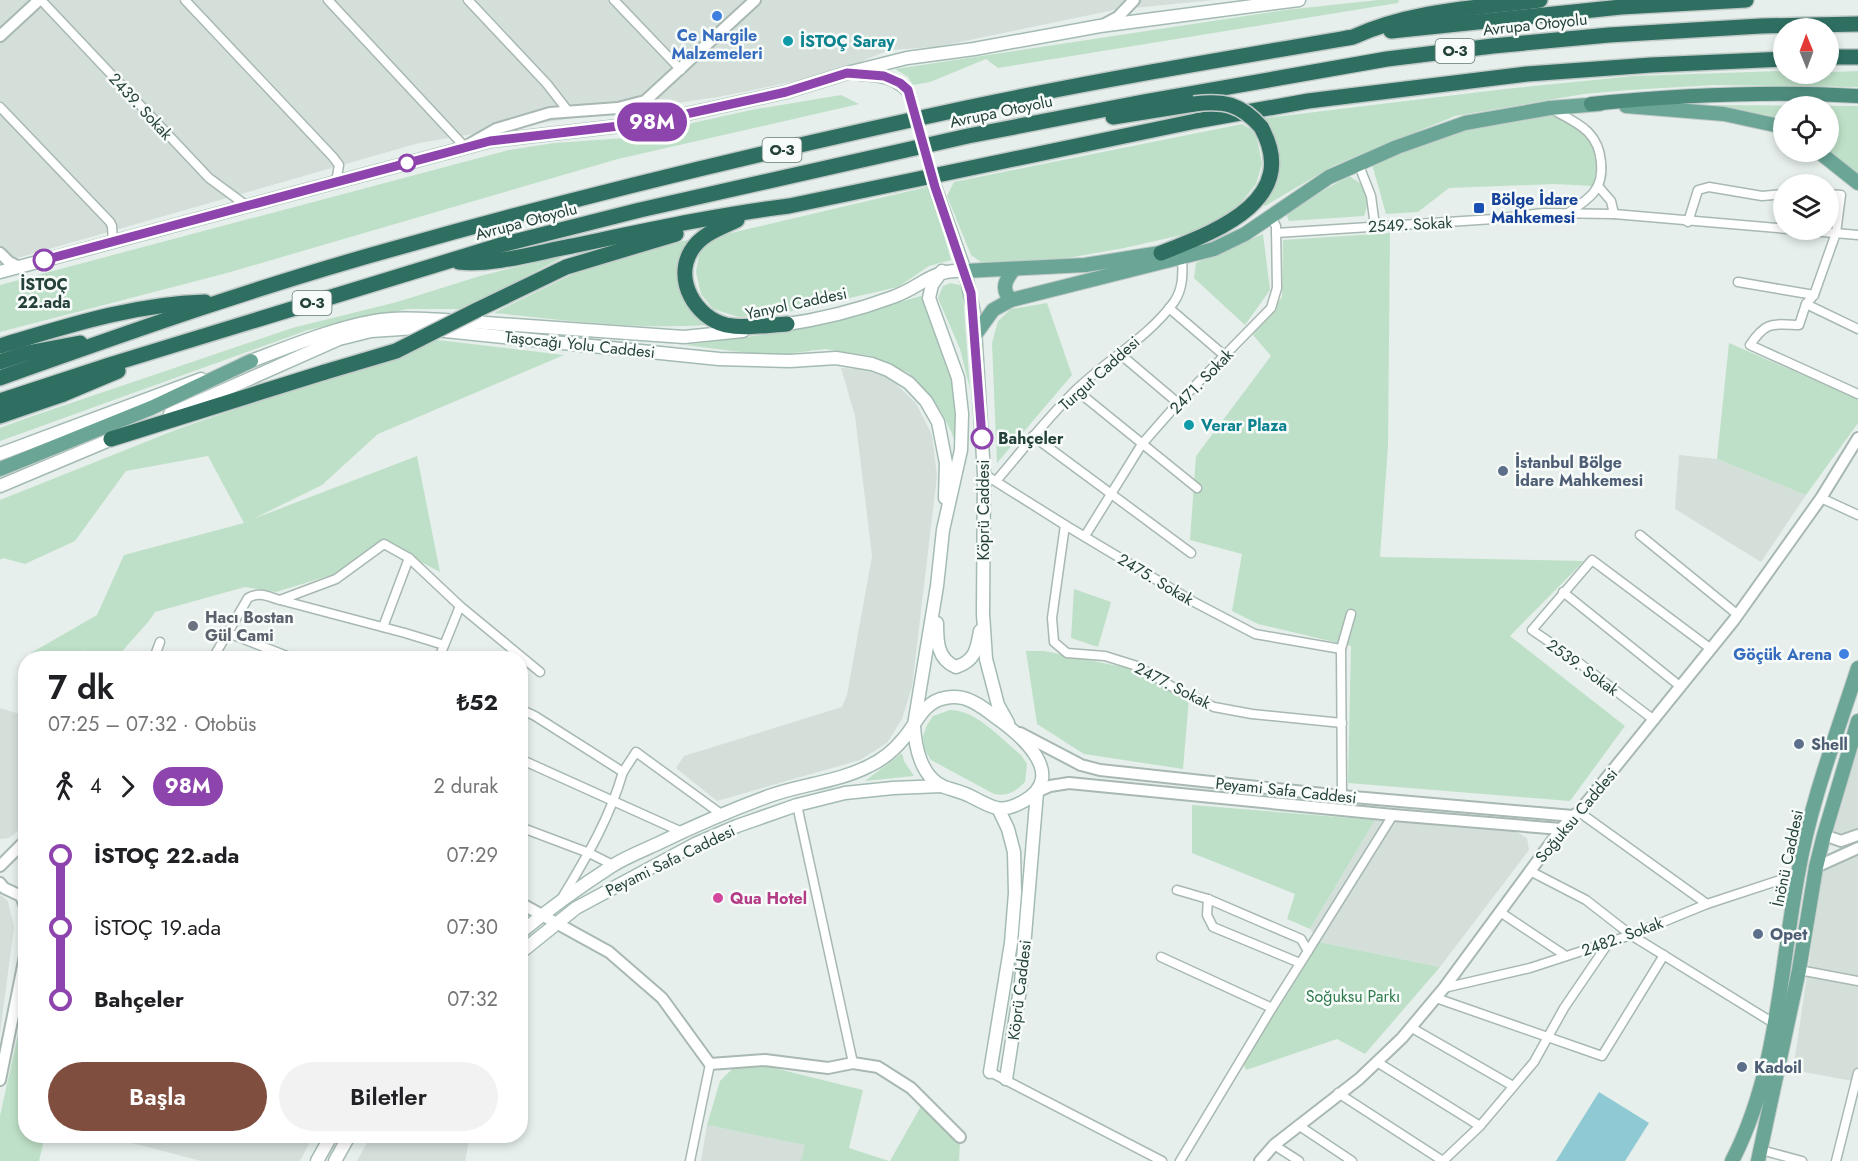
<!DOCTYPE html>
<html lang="tr">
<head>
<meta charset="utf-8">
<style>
	body { margin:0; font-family:Jost,sans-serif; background:#f2f2f2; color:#202124; height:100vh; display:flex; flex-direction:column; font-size:22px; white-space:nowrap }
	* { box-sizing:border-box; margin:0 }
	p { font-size:20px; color:#757577 }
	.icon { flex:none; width:33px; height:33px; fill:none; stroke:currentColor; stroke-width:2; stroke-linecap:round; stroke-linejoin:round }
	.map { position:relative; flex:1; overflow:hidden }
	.side { position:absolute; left:18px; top:651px; width:510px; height:492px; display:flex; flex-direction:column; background:#fff; border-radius:24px; box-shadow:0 3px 9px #0003 }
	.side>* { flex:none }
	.badge { padding:0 12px; border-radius:20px; font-size:21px; line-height:39px }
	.needle { width:39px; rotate:359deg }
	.buttons { position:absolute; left:1773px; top:18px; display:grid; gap:12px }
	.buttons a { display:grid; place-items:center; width:66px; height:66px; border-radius:50%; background:#fff; box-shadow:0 3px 9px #0003; font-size:30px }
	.map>.badge { position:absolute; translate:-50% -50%; box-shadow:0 0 0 3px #fff }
	.legs { display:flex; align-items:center; gap:9px; height:66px; padding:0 30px; font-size:20px }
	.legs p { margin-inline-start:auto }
	.headline { display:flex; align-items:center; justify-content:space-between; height:102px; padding:0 30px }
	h1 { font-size:33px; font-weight:600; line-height:45px }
	.cta { display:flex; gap:12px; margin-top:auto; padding:12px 30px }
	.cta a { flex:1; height:69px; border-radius:36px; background:#7f4e3f; color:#fff; font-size:24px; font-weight:600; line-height:69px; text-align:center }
	.cta a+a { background:#f2f2f2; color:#202124 }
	ul { padding:0 30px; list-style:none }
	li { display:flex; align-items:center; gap:21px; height:72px; font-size:22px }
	li i { display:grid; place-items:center; width:9px; height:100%; margin:0 8px; background:currentColor }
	li i::after { content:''; width:15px; height:15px; margin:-8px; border:4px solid; border-radius:50%; background:#fff }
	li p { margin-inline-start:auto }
	li:first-child i { background:linear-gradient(#0000 50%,currentColor 0) }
	li:last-child i { background:linear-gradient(currentColor 50%,#0000 0) }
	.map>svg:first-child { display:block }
	.built { fill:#d4dfda }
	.green { fill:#bfe0c8 }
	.water { fill:#8ec9d4 }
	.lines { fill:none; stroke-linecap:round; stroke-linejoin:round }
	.secondary-tunnel { stroke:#bfccc8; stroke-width:12; stroke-dasharray:12 6; stroke-linecap:butt }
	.minor-casing { stroke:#a8b8b2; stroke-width:11 }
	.tertiary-casing { stroke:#a8b8b2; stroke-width:14 }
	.secondary-casing { stroke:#a4bbb3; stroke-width:15 }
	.primary-casing { stroke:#c2cac8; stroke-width:16 }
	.trunk-casing { stroke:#c2cac8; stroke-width:16 }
	.motorway-casing { stroke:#c2cac8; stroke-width:18 }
	.minor { stroke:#fff; stroke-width:8 }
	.tertiary { stroke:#fff; stroke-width:10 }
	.secondary { stroke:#fff; stroke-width:12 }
	.primary { stroke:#6aa596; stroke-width:14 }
	.trunk { stroke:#4c8a7c; stroke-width:14 }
	.motorway { stroke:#2f6f62; stroke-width:15 }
	.motorway-bridge-casing { stroke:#c2cac8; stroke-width:18; stroke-linecap:butt }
	.motorway-bridge { stroke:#2f6f62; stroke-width:15 }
	.line-1-casing { stroke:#fff; stroke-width:14 }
	.line-1 { stroke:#8e44ad; stroke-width:9 }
	.shop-dot { fill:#3f7fe0; stroke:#f7fbf9; stroke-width:2 }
	.culture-dot { fill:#0f9aa8; stroke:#f7fbf9; stroke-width:2 }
	.stop-1-dot { fill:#fff; stroke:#8e44ad; stroke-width:3 }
	.transit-dot { fill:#1a4fb4; stroke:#f7fbf9; stroke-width:2 }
	.service-dot { fill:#5c6f8a; stroke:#f7fbf9; stroke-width:2 }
	.worship-dot { fill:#6b7280; stroke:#f7fbf9; stroke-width:2 }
	.hotel-dot { fill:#d1479c; stroke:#f7fbf9; stroke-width:2 }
	.labels { text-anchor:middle; stroke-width:5; stroke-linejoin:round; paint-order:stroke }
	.shield { fill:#f7fbf9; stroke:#637a73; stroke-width:1.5 }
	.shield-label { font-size:15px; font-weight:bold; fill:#24423a }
	.street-label { font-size:16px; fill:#24423a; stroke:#f7fbf9 }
	.shop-label { font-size:16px; font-weight:bold; fill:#366cbe; stroke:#f7fbf9 }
	.culture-label { font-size:16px; font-weight:bold; fill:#0d838f; stroke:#f7fbf9; text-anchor:start }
	.transit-label { font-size:16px; font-weight:bold; fill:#164399; stroke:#f7fbf9; text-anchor:start }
	.stop-label { font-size:16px; font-weight:bold; fill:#24423a; stroke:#f7fbf9 }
	.service-label { font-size:16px; font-weight:bold; fill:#4e5e75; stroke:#f7fbf9; text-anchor:start }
	.worship-label { font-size:16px; font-weight:bold; fill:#5b616d; stroke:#f7fbf9; text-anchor:start }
	.hotel-label { font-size:16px; font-weight:bold; fill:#b23c85; stroke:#f7fbf9; text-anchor:start }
	.park-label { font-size:16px; fill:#2d7a4b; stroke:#f7fbf9 }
</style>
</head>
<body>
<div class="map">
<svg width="1858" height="1161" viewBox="0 0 1858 1161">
	<rect width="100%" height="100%" fill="#e6efeb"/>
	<g class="built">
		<polygon points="0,0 1214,0 1114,10 936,47 889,50 831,74 718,97 527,125 419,143 0,263"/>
		<polygon points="841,368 862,369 890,378 916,403 932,435 937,476 912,687 902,719 887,743 860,760 717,801 676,768 684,756 842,707 847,695 872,556 855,416"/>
		<polygon points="1679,455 1717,459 1806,495 1761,562 1675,509"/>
		<polygon points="0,708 26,716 25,825 9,838 0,839"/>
		<polygon points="1858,739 1858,829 1845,835 1829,830"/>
		<polygon points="1385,819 1515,831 1527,838 1529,850 1440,967 1319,942 1310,929 1375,820"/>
		<polygon points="1858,852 1858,1082 1793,1070 1823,868"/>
		<polygon points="0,895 8,901 14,927 0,1033"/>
		<polygon points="707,1125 806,1145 801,1161 701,1161"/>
		<polygon points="105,1136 313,1136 300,1161 201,1161"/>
		<polygon points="371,1136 470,1136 465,1161 357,1161"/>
	</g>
	<g class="green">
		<polygon points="1378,0 1399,0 1398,3 998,68 986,59 930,82 913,85 908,77 895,69 1285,10"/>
		<polygon points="1783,71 1784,74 1858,71 1858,87 1714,85 1629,90 1584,94 1455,116 1333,166 1265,206 1263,204 1274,186 1277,143 1265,118 1505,89 1634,76"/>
		<polygon points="841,95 859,104 618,159 227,273 0,332 0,285 509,150 554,143 625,138 751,110"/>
		<polygon points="1710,105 1858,106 1858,177 1828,152 1828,106 1784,106 1783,122 1767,115"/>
		<polygon points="1549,115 1575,122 1592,140 1599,160 1593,186 1554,184 1449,188 1418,212 1386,214 1372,164 1431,138 1527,116"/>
		<polygon points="1242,124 1252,130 1257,138 1262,164 1256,184 1233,213 1195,232 1124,248 1051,261 981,262 971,255 947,196 954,182"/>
		<polygon points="1349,176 1363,185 1369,201 1364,216 1289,221 1285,212"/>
		<polygon points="931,186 951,260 929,266 898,287 775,315 739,317 713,309 701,294 696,272 700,249 718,236"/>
		<polygon points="1390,233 1388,446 1380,557 1584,561 1510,636 1625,726 1570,801 1348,783 1351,646 1258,624 1232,611 1242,554 1190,540 1196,456 1271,356 1253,335 1282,297 1283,240"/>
		<polygon points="1263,234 1270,290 1245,325 1194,278 1196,263"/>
		<path d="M688 240C668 277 682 297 707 325 637 330 565 320 494 313L585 268 644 250Z"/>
		<polygon points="569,254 463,309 408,309 308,330 0,441 0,428 24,419 292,328 397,302 480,276"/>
		<polygon points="951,283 960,285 963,295 970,389 960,349 938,298 943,286"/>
		<polygon points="921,296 951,372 957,403 955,440 942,413 909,373 872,356 825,349 771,356 685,345 767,334 847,317"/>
		<polygon points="1047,303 1072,375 997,463 992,343 998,321 1011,309"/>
		<polygon points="438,340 564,355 378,434 322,485 253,519 417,456 440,572 393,547 376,544 341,572 276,592 245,587 155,612 149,621 116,658 94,658 84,650 81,658 30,658 31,653 97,615 124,555 244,523 208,456 126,471 75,541 25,564 3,558 0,560 0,500 178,429"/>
		<polygon points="1729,343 1858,399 1858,423 1806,495 1717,459"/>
		<polygon points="1074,589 1111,602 1098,647 1071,638"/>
		<polygon points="1026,651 1044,651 1133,669 1189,698 1183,769 1084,754 1037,724"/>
		<path d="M950 710C977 710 1001 739 1021 755L1027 764 1025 782C1016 791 1008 797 994 794L931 760 924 749 923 736 927 725 933 716Z"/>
		<polygon points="902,753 904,761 914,776 865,781"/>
		<polygon points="1192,805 1375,820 1310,929 1287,919 1295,894 1192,853"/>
		<polygon points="1319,942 1440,967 1365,1054 1337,1039 1246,1070 1243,1062"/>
		<polygon points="25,1003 26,1136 45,1136 39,1161 0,1161 0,1116"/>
		<polygon points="754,1063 863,1090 849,1148 889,1161 801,1161 805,1145 707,1125 720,1081 732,1069"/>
		<polygon points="925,1099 960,1143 959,1161 890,1161"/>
	</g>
	<polygon class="water" points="1599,1092 1649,1123 1625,1161 1556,1161"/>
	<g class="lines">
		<polyline class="secondary-tunnel" points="907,90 934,183"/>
		<defs>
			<g id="minor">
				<polyline points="41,0 209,178 247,206"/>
				<polyline points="185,0 333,157 339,165 336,182"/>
				<polyline points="328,0 465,147"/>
				<polyline points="468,0 547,84 568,111"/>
				<polyline points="614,0 681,70"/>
				<polyline points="0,107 110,222 112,226 113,243"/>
				<path d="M1552 109C1563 116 1578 122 1588 132 1596 140 1600 150 1601 162 1604 190 1589 199 1568 213"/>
				<polyline points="1358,163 1371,196 1375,226"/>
				<polyline points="1598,186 1611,201 1614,214"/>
				<path d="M1828 194 1841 195 1836 233 1814 295 1806 304 1799 325C1772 324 1766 321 1750 345L1858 394"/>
				<polyline points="1688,222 1698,190 1709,187 1762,196 1784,194"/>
				<polyline points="1276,233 1494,219 1543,213 1614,214 1858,235"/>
				<polyline points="1738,282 1814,295"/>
				<polyline points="1806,304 1858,329"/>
				<polyline points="1169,308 1225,356"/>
				<polyline points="1120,354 1178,403"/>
				<polyline points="1076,390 1197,488"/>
				<polyline points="1033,436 1191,553"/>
				<polyline points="984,474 1065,525 1192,601 1255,634 1341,649"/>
				<path d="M996 481C1022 451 1046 419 1075 391 1106 360 1148 338 1174 302 1183 289 1183 274 1182 258"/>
				<polyline points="1821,498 1858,515"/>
				<polyline points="1065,525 1052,618 1054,642 1067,653 1105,656 1137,666 1176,689 1214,707 1252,714 1342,723"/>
				<polyline points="1640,535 1738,615"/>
				<polyline points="1085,536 1142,444 1178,403 1271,308 1277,288 1276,226 1271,217"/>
				<polyline points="1563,592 1681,687"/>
				<polyline points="383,627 409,558"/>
				<polyline points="228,633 292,658"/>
				<polyline points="444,645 405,633 280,600 336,579 384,544 409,558 460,606 540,672"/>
				<polyline points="154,658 160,642"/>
				<path d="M213 658 248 598C259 591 269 597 280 600"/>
				<polyline points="439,658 460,606"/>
				<path d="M520 709 535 716 623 772C609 820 587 856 562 898"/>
				<polyline points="1654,720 1574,659 1532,630 1592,560 1711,649"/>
				<polyline points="520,759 682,832"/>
				<polyline points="623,772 636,752 721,814"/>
				<polyline points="1342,796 1341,649 1351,614"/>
				<polyline points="797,805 853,1063"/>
				<polyline points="1579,812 1707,904"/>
				<polyline points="520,827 589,853 613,865"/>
				<polyline points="1530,871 1586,900 1631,935 1775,1024"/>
				<polyline points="1177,890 1208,899 1301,939 1308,951 1272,1008 1180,1161"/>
				<polyline points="1208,899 1207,915 1213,927 1300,963"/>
				<polyline points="1500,912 1566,956"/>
				<polyline points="1308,951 1393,815"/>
				<polyline points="1161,957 1272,1008"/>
				<polyline points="1799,970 1858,981"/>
				<polyline points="1444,988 1530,968 1631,935 1707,904 1798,874"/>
				<polyline points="1436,998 1602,1056 1664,955"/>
				<polyline points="1412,1028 1513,1086"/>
				<polyline points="1377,1062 1480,1126"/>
				<polyline points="990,1072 1162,1161"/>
				<polyline points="1338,1093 1443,1161"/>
				<polyline points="1298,1125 1352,1161"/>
				<polyline points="1274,1145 1299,1161"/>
				<polyline points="1761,1150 1802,1161"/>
				<polyline points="690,1161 710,1064"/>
				<polyline points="1443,1161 1480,1126 1534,1062 1564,1008 1609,942"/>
				<polyline points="1836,1161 1858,1073"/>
			</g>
			<g id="tertiary">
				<polyline points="1105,24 1118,17 1134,0"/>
				<polyline points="0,36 39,0"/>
				<polyline points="468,145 496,129 550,113 618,108 645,101 755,0"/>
				<polyline points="0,253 9,262 19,267"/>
				<polyline points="1020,733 1081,765 1100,770 1342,796 1573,816"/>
				<polyline points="1037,792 1050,786 1069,783 1393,815 1561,829"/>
				<polyline points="1824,835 1841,841 1858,835"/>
				<polyline points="0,866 26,840"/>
				<polyline points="1816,867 1858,848"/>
				<polyline points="0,883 4,888 21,896 26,909"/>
				<polyline points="520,903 609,952 662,998 710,1064 765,1060 828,1068 853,1063 878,1067 911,1088 960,1137"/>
				<polyline points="0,1080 26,951"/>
				<polyline points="1260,1161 1274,1145 1359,1079 1402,1038 1444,988 1561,829 1573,816 1579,812 1734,620 1821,498 1858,438"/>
			</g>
			<g id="secondary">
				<path d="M860 74C878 75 893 76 907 90"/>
				<polyline points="935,187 965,271 974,313 984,474 983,614 986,659 998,705 1008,723"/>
				<polyline points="0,272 490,141 645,123 786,92 847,73 907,58 974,49 1100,26 1299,0"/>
				<path d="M781 325C818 320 858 310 893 297 923 286 931 269 965 271"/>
				<path d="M243 364C286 348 330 329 375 321 397 317 421 319 444 320L684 337 743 331"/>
				<polyline points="170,414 339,339 371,331 416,328 719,359 790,361 836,358 872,364 888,370 909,383 926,401 938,422 946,463 945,498"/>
				<polyline points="0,454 201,379"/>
				<polyline points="0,486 119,436"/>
				<path d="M937 623C937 641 937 659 956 667 975 661 977 649 980 631"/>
				<path d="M520 933C549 909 581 886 612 866 626 857 642 851 657 844 694 826 731 810 769 796 802 784 838 782 869 766 882 760 895 749 904 738 917 723 923 702 945 698 950 697 958 697 963 698 975 701 985 709 994 716 1020 734 1069 775 1024 801 999 815 993 807 970 796 962 792 953 790 944 787 921 777 915 747 914 725L937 586 943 530 961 450 962 414 958 378 929 298 932 285 942 271"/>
				<polyline points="520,953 576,908 695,844 737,826 797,805 845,793 893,788 942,786"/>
				<polyline points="990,1072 1011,943 1015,893 1014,852 1008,829 999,810"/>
				<polyline points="1006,1079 1021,983 1037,792"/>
				<polyline points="317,1161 331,1136"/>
				<polyline points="335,1161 349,1136"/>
			</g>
			<g id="primary">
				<polyline points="1626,106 1724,114 1784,127"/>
				<polyline points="1819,152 1858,183"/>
				<polyline points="965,271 1085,265 1172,251"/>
				<path d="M1011 300C1000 289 1006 279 1014 269"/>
				<polyline points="975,335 993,310 1011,300 1214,249 1245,234 1329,177 1397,147 1465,123 1550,108 1600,104"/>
				<polyline points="0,469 151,408 251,361"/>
				<path d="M1732 1161C1778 1072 1780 970 1798 874 1810 804 1836 736 1858 668"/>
				<polyline points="1758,1161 1799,970 1816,867 1824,835 1858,721"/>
			</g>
			<path id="trunk" d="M1591 104C1680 95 1769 91 1858 96"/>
			<g id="motorway">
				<polyline points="1391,31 1621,7 1746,0"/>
				<polyline points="1828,57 1858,57"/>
				<polyline points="1113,117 1194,104"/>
				<path d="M737 220C720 228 701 234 691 251 674 280 695 317 726 325 745 329 768 325 787 324"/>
				<path d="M1161 253C1214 232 1302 201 1261 127"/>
				<path d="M459 262C492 266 539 252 572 246 644 231 716 215 789 206L1196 121 1308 101 1527 74 1651 65 1784 59"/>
				<polyline points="477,310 566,267 676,234"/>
				<path d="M0 346C67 326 134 304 205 302"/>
				<polyline points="0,362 27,353 80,343"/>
				<path d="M0 378C132 331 265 284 400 247 587 194 776 149 966 108 1094 81 1224 59 1353 37 1411 10 1477 8 1540 0"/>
				<polyline points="0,401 109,365 501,245 640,210 968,136 1143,102 1387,59 1493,46 1609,35 1761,26 1858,24"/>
				<polyline points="0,416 61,395 118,371"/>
				<polyline points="111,439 325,372"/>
			</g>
		</defs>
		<use href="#minor" class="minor-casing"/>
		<use href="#tertiary" class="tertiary-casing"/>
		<use href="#secondary" class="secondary-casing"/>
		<use href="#primary" class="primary-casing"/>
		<use href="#trunk" class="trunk-casing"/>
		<use href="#motorway" class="motorway-casing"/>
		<use href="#minor" class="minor"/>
		<use href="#tertiary" class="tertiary"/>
		<use href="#secondary" class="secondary"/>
		<use href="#primary" class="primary"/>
		<use href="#trunk" class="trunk"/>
		<use href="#motorway" class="motorway"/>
		<defs>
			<g id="motorway-bridge">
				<path d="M1194 104C1224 100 1241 104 1261 127"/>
				<polyline points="325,372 396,351 477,310"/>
			</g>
		</defs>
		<use href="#motorway-bridge" class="motorway-bridge-casing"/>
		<use href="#motorway-bridge" class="motorway-bridge"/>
	</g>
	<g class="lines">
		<defs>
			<polyline id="line-1" points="44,260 490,141 645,123 786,92 847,73 884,76 900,83 908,90 935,187 971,293 982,438"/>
		</defs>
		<use href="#line-1" class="line-1-casing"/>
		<use href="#line-1" class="line-1"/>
	</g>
	<g class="shop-dot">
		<circle cx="717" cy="16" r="6"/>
		<circle cx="1844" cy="654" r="6"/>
	</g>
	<g class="culture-dot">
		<circle cx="788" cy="41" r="6"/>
		<circle cx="1189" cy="425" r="6"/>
	</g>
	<g class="stop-1-dot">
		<circle cx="407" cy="163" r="8"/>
		<circle cx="44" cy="260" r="10"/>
		<circle cx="982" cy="438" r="10"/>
	</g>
	<rect class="transit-dot" x="1473" y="202" width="12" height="12" rx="3"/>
	<g class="service-dot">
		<circle cx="1503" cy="471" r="6"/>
		<circle cx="1799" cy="744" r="6"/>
		<circle cx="1758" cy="934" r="6"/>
		<circle cx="1742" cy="1067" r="6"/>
	</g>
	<circle class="worship-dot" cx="193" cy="626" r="6"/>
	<circle class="hotel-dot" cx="718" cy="898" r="6"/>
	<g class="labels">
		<g class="shield">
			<rect x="1435.5" y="39" width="39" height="24" rx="4.5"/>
			<rect x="762.5" y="138" width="39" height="24" rx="4.5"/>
			<rect x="292.5" y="291" width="39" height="24" rx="4.5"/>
		</g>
		<g class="shield-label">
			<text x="1455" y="56">O-3</text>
			<text x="782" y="155">O-3</text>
			<text x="312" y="308">O-3</text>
		</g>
		<g class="street-label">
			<text transform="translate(1535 24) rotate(-6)" y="6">Avrupa Otoyolu</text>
			<text transform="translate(141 106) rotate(47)" y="6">2439. Sokak</text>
			<text transform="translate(1001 111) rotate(-12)" y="6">Avrupa Otoyolu</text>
			<text transform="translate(526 221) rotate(-15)" y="6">Avrupa Otoyolu</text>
			<text transform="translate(1410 224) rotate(-3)" y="6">2549. Sokak</text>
			<text transform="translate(796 303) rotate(-12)" y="6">Yanyol Caddesi</text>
			<text transform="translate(580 344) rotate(6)" y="6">Taşocağı Yolu Caddesi</text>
			<text transform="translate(1099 373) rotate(-42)" y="6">Turgut Caddesi</text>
			<text transform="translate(1201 381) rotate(-46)" y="6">2471. Sokak</text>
			<text transform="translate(983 510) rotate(-90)" y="6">Köprü Caddesi</text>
			<text transform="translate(1156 579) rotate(31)" y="6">2475. Sokak</text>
			<text transform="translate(1583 667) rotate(36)" y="6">2539. Sokak</text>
			<text transform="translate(1173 685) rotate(27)" y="6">2477. Sokak</text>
			<text transform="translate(1286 790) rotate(6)" y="6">Peyami Safa Caddesi</text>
			<text transform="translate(1576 815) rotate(-50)" y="6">Soğuksu Caddesi</text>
			<text transform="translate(1787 858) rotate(-78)" y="6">İnönü Caddesi</text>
			<text transform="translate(670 860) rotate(-26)" y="6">Peyami Safa Caddesi</text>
			<text transform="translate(1622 936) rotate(-20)" y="6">2482. Sokak</text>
			<text transform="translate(1019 990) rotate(-83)" y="6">Köprü Caddesi</text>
		</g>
		<g class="shop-label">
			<text x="717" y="41">Ce Nargile<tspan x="717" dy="18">Malzemeleri</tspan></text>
			<text x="1832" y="660" text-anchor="end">Göçük Arena</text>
		</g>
		<g class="culture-label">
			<text x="800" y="47">İSTOÇ Saray</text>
			<text x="1201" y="431">Verar Plaza</text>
		</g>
		<g class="transit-label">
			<text x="1491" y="205">Bölge İdare<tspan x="1491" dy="18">Mahkemesi</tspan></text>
		</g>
		<g class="stop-label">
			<text x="44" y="290">İSTOÇ<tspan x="44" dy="18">22.ada</tspan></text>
			<text x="998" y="444" text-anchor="start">Bahçeler</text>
		</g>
		<g class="service-label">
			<text x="1515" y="468">İstanbul Bölge<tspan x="1515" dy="18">İdare Mahkemesi</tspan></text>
			<text x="1811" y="750">Shell</text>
			<text x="1770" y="940">Opet</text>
			<text x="1754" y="1073">Kadoil</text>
		</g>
		<g class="worship-label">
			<text x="205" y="623">Hacı Bostan<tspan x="205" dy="18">Gül Cami</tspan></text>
		</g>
		<g class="hotel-label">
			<text x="730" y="904">Qua Hotel</text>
		</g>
		<g class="park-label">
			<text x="1353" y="1002">Soğuksu Parkı</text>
		</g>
	</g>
</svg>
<div class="buttons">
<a><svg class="needle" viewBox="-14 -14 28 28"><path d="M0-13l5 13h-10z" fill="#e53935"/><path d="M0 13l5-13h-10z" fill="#757577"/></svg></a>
<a><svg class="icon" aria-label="locate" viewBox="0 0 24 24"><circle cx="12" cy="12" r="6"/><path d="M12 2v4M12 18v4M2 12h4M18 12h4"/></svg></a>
<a><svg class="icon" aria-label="layers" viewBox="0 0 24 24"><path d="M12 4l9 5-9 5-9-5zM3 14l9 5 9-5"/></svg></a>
</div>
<b class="badge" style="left:652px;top:122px;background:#8e44ad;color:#fff">98M</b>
<section class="side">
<div class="headline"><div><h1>7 dk</h1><p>07:25 – 07:32 · Otobüs</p></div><b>₺52</b></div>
<div class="legs"><svg class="icon" aria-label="walk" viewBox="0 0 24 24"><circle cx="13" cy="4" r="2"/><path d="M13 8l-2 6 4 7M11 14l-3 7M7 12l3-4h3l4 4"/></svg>4<svg class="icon" aria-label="forward" viewBox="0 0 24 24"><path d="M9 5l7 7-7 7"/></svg><b class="badge" style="background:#8e44ad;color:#fff">98M</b><p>2 durak</p></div>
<ul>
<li><i style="color:#8e44ad"></i><b>İSTOÇ 22.ada</b><p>07:29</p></li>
<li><i style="color:#8e44ad"></i><span>İSTOÇ 19.ada</span><p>07:30</p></li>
<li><i style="color:#8e44ad"></i><b>Bahçeler</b><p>07:32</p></li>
</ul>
<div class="cta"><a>Başla</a><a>Biletler</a></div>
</section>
</div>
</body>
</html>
